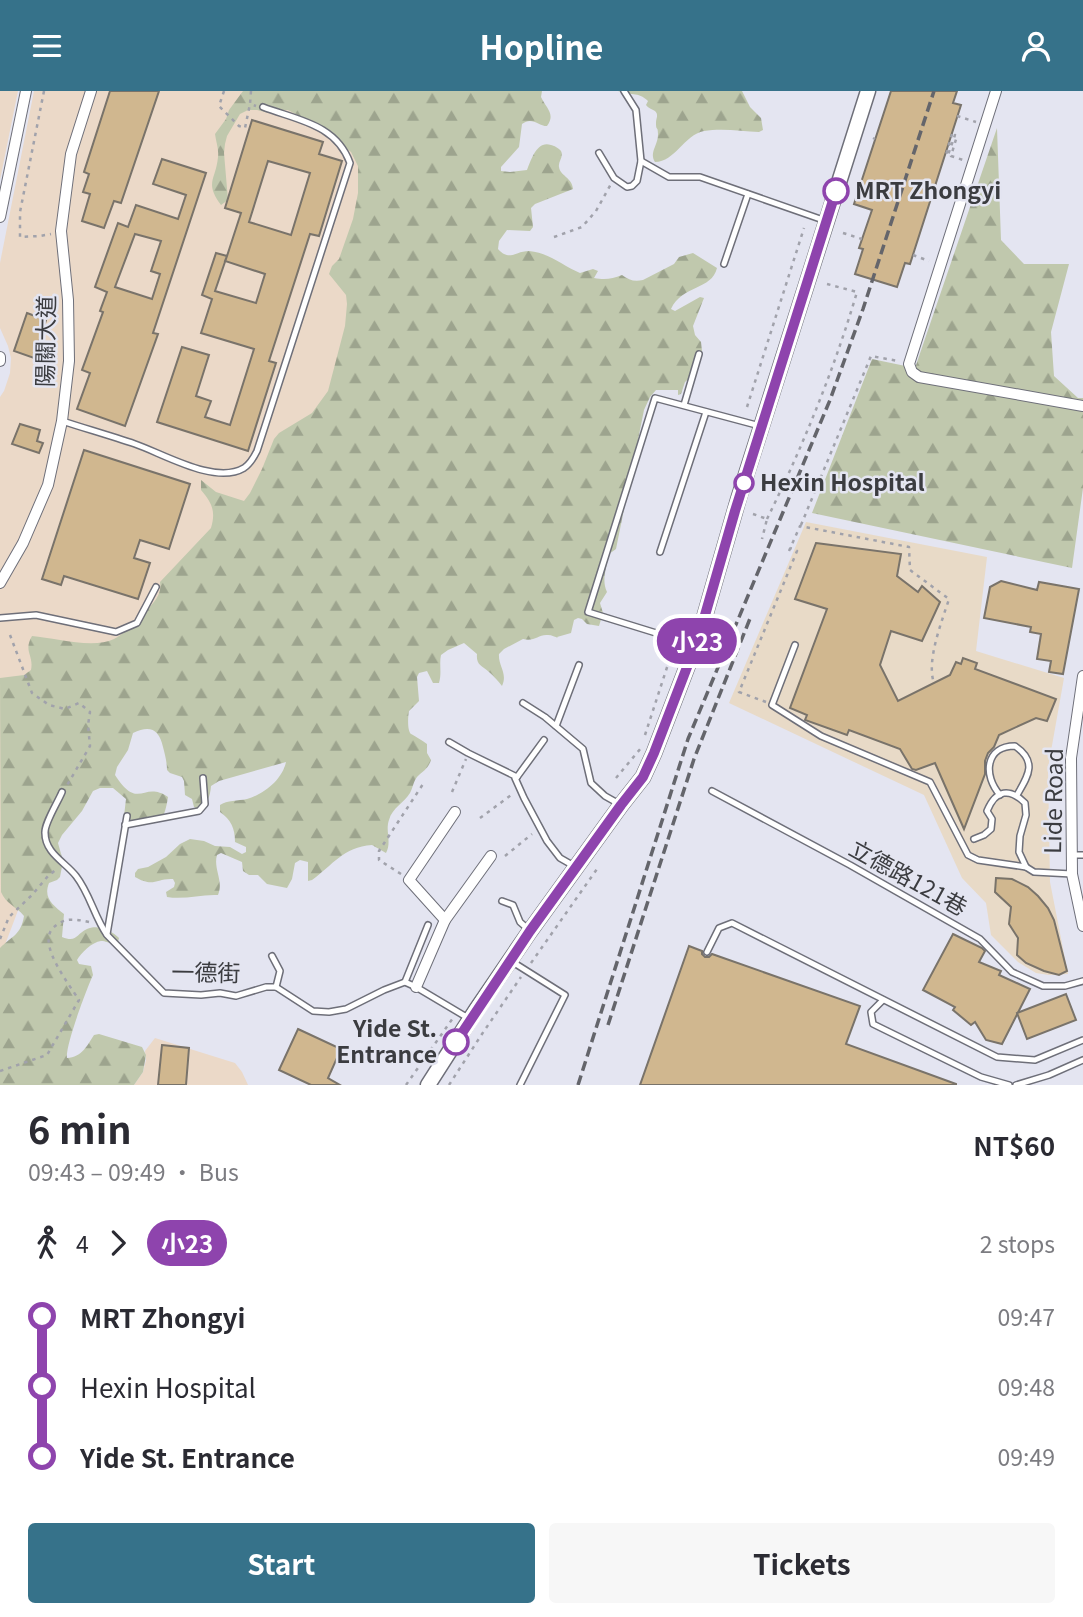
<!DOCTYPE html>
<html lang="en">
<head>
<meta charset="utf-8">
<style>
	body { margin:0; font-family:Georgia,"Noto Sans TC",serif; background:#f7f7f7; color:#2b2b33; height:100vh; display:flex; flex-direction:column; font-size:26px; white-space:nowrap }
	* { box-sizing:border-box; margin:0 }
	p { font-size:23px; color:#7c7c81 }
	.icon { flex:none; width:38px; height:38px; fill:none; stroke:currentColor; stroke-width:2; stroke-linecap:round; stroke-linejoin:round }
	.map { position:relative; height:994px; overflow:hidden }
	.sheet { display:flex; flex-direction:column; background:#fff; flex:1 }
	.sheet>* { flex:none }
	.badge { padding:0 14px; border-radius:23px; font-size:24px; line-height:46px }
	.map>.badge { position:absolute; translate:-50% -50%; box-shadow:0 0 0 4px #fff }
	.legs { display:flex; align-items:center; gap:10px; height:77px; padding:0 28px; font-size:23px }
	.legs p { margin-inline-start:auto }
	.overview { display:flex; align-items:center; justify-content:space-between; height:119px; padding:0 28px }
	h1 { font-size:38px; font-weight:700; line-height:52px }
	.cta { display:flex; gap:14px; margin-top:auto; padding:14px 28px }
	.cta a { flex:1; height:80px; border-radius:7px; background:#36728a; color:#fff; font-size:28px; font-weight:700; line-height:80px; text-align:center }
	.cta a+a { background:#f7f7f7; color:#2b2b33 }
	ul { padding:0 28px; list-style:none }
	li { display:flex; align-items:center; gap:24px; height:70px; font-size:26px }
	li i { display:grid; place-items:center; width:10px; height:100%; margin:0 9px; background:currentColor }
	li i::after { content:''; width:18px; height:18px; margin:-9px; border:5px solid; border-radius:50%; background:#fff }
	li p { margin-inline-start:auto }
	li:first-child i { background:linear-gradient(#0000 50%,currentColor 0) }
	li:last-child i { background:linear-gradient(currentColor 50%,#0000 0) }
	header { display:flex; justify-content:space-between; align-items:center; height:91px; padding:0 28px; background:#36728a; color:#fff; font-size:32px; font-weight:700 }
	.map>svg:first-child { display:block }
	.education { fill:#ebd9c8 }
	.medical { fill:#e8dac7 }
	.forest { fill:url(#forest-firs) }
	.building { fill:#d0b78f; stroke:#79736a; stroke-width:2; fill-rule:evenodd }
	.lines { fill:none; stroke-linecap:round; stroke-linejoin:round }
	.lane-casing { stroke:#6e6f79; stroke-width:8 }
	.street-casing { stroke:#6e6f79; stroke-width:12 }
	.secondary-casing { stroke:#6e6f79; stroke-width:17 }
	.path { stroke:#a1a2ab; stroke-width:2.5; stroke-dasharray:3.5 5; stroke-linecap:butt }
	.lane { stroke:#fff; stroke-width:5 }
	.street { stroke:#fff; stroke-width:10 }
	.secondary { stroke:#fff; stroke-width:14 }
	.rail { stroke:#64656b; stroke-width:3.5; stroke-dasharray:10 5; stroke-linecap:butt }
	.line-1-casing { stroke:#fff; stroke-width:16 }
	.line-1 { stroke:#8e44ad; stroke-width:10 }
	.stop-1-dot { fill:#fff; stroke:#8e44ad; stroke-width:3.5 }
	.labels { text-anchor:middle; stroke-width:5; stroke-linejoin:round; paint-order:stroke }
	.stop-label { font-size:23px; font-weight:bold; fill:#3b3c40; stroke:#e4e5f1; text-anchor:start }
	.street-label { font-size:23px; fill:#3b3c40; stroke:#e4e5f1 }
</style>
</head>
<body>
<header><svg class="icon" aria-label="menu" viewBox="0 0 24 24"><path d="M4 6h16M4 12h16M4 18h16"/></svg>Hopline<svg class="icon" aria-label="person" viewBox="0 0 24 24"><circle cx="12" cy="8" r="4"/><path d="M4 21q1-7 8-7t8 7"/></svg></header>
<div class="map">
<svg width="1083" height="994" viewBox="0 0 1083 994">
	<defs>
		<pattern id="forest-firs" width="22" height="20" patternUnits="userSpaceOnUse" patternTransform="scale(1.75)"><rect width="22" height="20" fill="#c0c8ad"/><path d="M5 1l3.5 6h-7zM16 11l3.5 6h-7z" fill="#9da48e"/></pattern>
	</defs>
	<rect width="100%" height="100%" fill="#e4e5f1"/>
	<g class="education">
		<polygon points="0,0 18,0 0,89"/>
		<polygon points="34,0 305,0 373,47 348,278 28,793 0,867 0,306 4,300 10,282 11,267 8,255 0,237 0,172"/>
		<polygon points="155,947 235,972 242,981 248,994 134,994 143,981 146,969 145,960"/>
	</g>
	<polygon class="medical" points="806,431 987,466 976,560 1064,587 1048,677 1050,791 1068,883 1049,884 1036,882 1018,871 991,844 986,812 962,787 924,704 729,612"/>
	<g class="forest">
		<path d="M243 0H542L541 6C546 17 556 23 547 35 538 35 532 25 522 33L519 56 501 76V80L510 81 527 79C531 69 537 49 551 54 553 54 560 58 561 60 564 66 558 70 559 76 560 85 572 86 573 98L535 113 531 117 533 136 530 140 507 139 499 150 498 158C510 171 515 160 529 160 550 162 563 175 580 182L593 178 598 180 594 187C605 189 612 188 622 184 629 189 634 191 643 189L674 173 679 166 693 162 717 177C712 199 682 194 671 218L675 220 700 206 704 207 693 235 695 244 701 251 702 260 697 266 692 285 685 291 681 303 678 304V299H656L650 306 644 319 616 458 609 463C607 476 601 488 607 501L600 512 603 522 599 535 587 533 582 528 578 527 574 529 571 542 557 546 558 547C555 546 552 544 548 544 538 543 535 551 523 548L504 558 499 563C498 575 508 582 502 595 498 590 494 585 489 581 481 574 476 574 477 563L464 552 448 559 441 564C439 573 442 582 439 592H433L427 580 419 582 417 586 419 610 409 620C408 625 407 639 411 643 413 644 423 650 427 653V662L431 669C428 678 423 680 417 686 413 691 413 697 410 702 404 712 392 717 389 729 385 740 392 751 386 762L372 754C343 756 333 774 312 789L308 790V771L300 769 295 772 292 788 287 797 267 793 258 784H249L243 780 242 771 221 762 217 764C213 778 224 790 218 804 201 803 185 809 167 806L166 801 174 796 175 792 173 788C156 787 154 797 135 786V782L138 778 148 776 166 766 180 753 190 748 204 750 215 755 230 756 242 763 246 761V756L235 751C235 737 231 729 220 721V714C227 709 238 710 247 708 264 703 282 689 286 671L219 690 211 695C210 706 208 712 198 718L194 716 192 708 185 704 184 690 182 686 170 682 167 679C167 671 165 664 163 656 159 638 150 634 133 642L128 659 117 676 115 684C139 721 143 689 168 706 163 739 155 734 127 728L124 725 126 708 113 697H100L93 700 82 720 62 744 58 752 63 770 60 786 57 789 49 792C43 807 53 814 64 823L62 846C77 852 76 843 87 838 98 833 112 840 119 847L118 851C109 854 108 850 101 850 92 851 81 862 77 869L79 873 91 875 93 884C87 897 65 955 67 967 82 966 87 955 94 944L99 943 142 956 146 964 143 981 134 994H0V857C12 845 21 844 24 825 16 815 6 813 1 801L0 587 24 584 31 579C34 564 23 560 32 545 55 547 93 558 114 548 123 544 140 527 147 519 155 510 162 503 160 491L211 437C216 420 212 412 201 399V389L216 401 244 410 250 402 262 378 274 348 279 342 312 322 328 300 345 235 347 213 346 204 329 183 332 175 339 168 353 128 358 102V75L351 61 336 49 332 42 311 29 303 27 288 19H281L273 23 257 19H248L240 23 227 45 225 53 224 62 228 109 221 114C204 91 216 89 218 66 219 58 216 51 215 43L226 28 229 19Z"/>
		<path d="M618 0H742L750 16 761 27 763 39 759 41C742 40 721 37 704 40 684 44 675 71 655 71 649 61 658 55 658 43 658 34 656 41 656 32 656 27 659 24 655 20 652 18 648 17 646 14L648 10C638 0 630 5 618 0Z"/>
		<polygon points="997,37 1001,149 1024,173 1069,173 1051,241 1054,285 1078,307 1083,307 1083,397 1072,477 812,422 872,268 915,277"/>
	</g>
	<g class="building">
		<polygon points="110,0 159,0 121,112 114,110 104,137 82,130 90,103 83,101 89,83 84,81"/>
		<polygon points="891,0 957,0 953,12 961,14 910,173 905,172 897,196 855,183 863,158 859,157 872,119 854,113"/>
		<path d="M252 29 323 51 319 63 342 70 319 145 310 143 269 270 276 272 248 360 157 331 182 256 209 264 196 305 211 310 205 326 230 334 254 258 201 242 212 208 202 204 216 162 227 165 241 122 225 117ZM268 70 310 82 291 144 249 131ZM227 165 225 170 265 183 256 212 215 200Z"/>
		<path d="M162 68 206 82 153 242 158 243 125 335 77 318 90 282 82 279 103 221 100 220 107 201 95 196 118 132 128 136 136 114 178 128 186 104 153 93ZM135 143 161 150 151 180 160 183 152 208 115 196Z"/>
		<polygon points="27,222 46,229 34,267 14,260"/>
		<polygon points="20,333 40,339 37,350 43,352 39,362 12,353"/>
		<polygon points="84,359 190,393 169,458 140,449 134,467 150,472 138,508 64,485 61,494 42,488"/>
		<polygon points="816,452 901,463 897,485 918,501 922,495 940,511 922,550 891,540 880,574 898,610 950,584 956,571 961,573 963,567 977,572 975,578 1056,608 1047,630 1036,627 999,644 994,656 988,662 985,670 985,683 964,738 935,672 916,679 912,678 900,658 849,639 847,644 805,629 807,624 790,617 827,518 795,508"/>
		<polygon points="1001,490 1037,499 1039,491 1079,498 1063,583 1049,581 1051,570 1037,568 1041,543 1030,541 1031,536 984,527 990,496"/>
		<polygon points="996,787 1012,788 1028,796 1038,805 1048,817 1054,829 1067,880 1059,884 1044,880 1026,872 1017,864 1018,847 1009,833 1011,816 995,801"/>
		<polygon points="953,843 982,857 985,860 979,871 1001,880 999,884 1030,898 1002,953 986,949 975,931 971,934 953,919 955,916 923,899"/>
		<polygon points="689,855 702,860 702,863 705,866 709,866 712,863 860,915 846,953 956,993 956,994 640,994"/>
		<polygon points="1066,903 1076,929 1027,948 1017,922"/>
		<polygon points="298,938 341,958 328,987 340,994 311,994 279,979"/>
		<polygon points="162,954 189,957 186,994 158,994"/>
	</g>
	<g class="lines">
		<defs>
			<g id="lane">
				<polyline points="624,0 636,19 641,70 669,86 700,86 826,130"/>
				<polyline points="599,62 614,87 627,96 632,95 637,90 641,70"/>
				<polyline points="724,173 748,103"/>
				<polyline points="684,314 699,263"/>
				<path d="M62 330C87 338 111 345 135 353 164 363 215 394 244 377 250 373 254 366 257 360L350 72C336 33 297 29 263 16"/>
				<polyline points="660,461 706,321"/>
				<polyline points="0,527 36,524 116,541 137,532 156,496"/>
				<polyline points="695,554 588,521 655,307 760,335"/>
				<polyline points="795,554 772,614 821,645 930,691 968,764 978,769 1026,776"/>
				<polyline points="523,612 545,626 583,658 591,692 605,705 621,714"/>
				<polyline points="556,635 579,574"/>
				<polyline points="449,651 468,662 517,686 515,687 524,707 547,750 560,767 574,775"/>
				<polyline points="517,686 544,649"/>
				<polyline points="712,700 850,774 980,848 1012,881 1043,895 1065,895 1083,890"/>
				<path d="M62 701C58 711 44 733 45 742 45 762 65 771 76 785 90 803 94 825 107 844L164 902 201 904 220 902 236 905 266 896H276L313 920 329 921 346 918 384 899 405 891 416 896 468 927"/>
				<path d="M1000 704C983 685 985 655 1015 655 1038 671 1028 685 1017 704"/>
				<polyline points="125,734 199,720 205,713 203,687"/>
				<path d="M974 748 984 744 991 738 992 728 987 720C996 698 1010 697 1025 712L1026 724 1020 745 1019 761 1026 776 1034 781 1072 783"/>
				<polyline points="1071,764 1083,764"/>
				<polyline points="502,810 513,814 520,831 528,838"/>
				<polyline points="107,843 127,725"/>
				<polyline points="707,861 719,837 732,832 997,966 1035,969 1083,949"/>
				<polyline points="272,865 280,880 276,896"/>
				<polyline points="511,870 565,904 520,994"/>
				<polyline points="405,891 428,834"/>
				<polyline points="883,909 871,921 873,933 981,986 1009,994"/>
				<polyline points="1016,994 1049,984 1083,969"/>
			</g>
			<g id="street">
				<polyline points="996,0 909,273 912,281 919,286 1083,315"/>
				<polyline points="0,126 26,0"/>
				<polyline points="0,266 0,270"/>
				<polyline points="0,492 23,452 48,394 62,330 69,270 68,209 61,140 71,63 91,0"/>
				<polyline points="1083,585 1071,667 1072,783 1083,835"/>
				<polyline points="445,829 409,789 455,721"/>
				<polyline points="416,896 445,829 491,765"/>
			</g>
			<polyline id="secondary" points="428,994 476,919 530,840 621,714 643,686 654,662 699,545 739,406 868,0"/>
		</defs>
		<use href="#lane" class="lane-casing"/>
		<use href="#street" class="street-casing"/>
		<use href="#secondary" class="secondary-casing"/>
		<g class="path">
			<polyline points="44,0 20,121 20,146 40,145 51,143"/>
			<polyline points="224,0 219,15 239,35 245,37 250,13"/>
			<polyline points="251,0 250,13 256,15"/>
			<polyline points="957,25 976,31"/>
			<polyline points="952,43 946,64 948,64 955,44 957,45 951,65 963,69"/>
			<polyline points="873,47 875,48"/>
			<polyline points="843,142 862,148"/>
			<polyline points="554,146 582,136 596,120 611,93"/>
			<polyline points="913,164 929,170"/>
			<polyline points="747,316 804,137"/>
			<polyline points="753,423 767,428 762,448"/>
			<path d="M767 428C803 355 834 279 857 201L827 193"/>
			<polyline points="801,434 871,265 898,270"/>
			<path d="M789 460 800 435 909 456 910 479 949 508C942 530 926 570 934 592"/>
			<polyline points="10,544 32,602 49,614 65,618 79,612 90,621 88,634 90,655 66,696"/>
			<polyline points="766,611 739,601 797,460 790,457"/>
			<polyline points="645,644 672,561"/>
			<polyline points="616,687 641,657"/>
			<polyline points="452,701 466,668"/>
			<polyline points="480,727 514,702"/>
			<polyline points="505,765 532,743"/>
			<polyline points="401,783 379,769 379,760 425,690"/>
			<polyline points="0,848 9,826 32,804 48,785 58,777"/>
			<polyline points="531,872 597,778"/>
			<path d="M0 980 47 964 79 909C69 893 37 853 53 837 64 826 75 828 89 831"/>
			<polyline points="406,994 453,927"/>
			<polyline points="449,994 482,943 521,886"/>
		</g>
		<use href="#lane" class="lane"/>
		<use href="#street" class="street"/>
		<use href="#secondary" class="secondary"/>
		<g class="rail">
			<polyline points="608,934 694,668 751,525"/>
			<polyline points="578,994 688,648 830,309 863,218 934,0"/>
		</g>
	</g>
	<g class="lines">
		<defs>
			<polyline id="line-1" points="456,951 530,840 621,714 643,686 654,662 699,545 735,420 836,100"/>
		</defs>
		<use href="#line-1" class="line-1-casing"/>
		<use href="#line-1" class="line-1"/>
	</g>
	<g class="stop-1-dot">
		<circle cx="836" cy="100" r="12"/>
		<circle cx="744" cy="392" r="9"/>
		<circle cx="456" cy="951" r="12"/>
	</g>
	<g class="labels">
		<g class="stop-label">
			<text x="855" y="108">MRT Zhongyi</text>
			<text x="760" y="400">Hexin Hospital</text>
			<text x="437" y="946" text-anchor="end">Yide St.<tspan x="437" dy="26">Entrance</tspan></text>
		</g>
		<g class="street-label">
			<text transform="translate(46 250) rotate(-89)" y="8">陽關大道</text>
			<text transform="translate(1054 710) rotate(-89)" y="8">Lide Road</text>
			<text transform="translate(908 787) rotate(29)" y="8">立德路121巷</text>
			<text transform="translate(206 882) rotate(1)" y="8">一德街</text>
		</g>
	</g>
</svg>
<b class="badge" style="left:697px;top:550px;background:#8e44ad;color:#fff">小23</b>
</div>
<section class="sheet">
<div class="overview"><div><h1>6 min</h1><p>09:43 – 09:49 · Bus</p></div><b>NT$60</b></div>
<div class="legs"><svg class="icon" aria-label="walk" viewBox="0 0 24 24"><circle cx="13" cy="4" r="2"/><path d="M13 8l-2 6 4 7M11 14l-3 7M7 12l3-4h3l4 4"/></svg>4<svg class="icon" aria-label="forward" viewBox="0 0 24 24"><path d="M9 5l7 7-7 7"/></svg><b class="badge" style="background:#8e44ad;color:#fff">小23</b><p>2 stops</p></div>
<ul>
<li><i style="color:#8e44ad"></i><b>MRT Zhongyi</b><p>09:47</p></li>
<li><i style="color:#8e44ad"></i><span>Hexin Hospital</span><p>09:48</p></li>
<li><i style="color:#8e44ad"></i><b>Yide St. Entrance</b><p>09:49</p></li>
</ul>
<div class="cta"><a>Start</a><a>Tickets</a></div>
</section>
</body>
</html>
